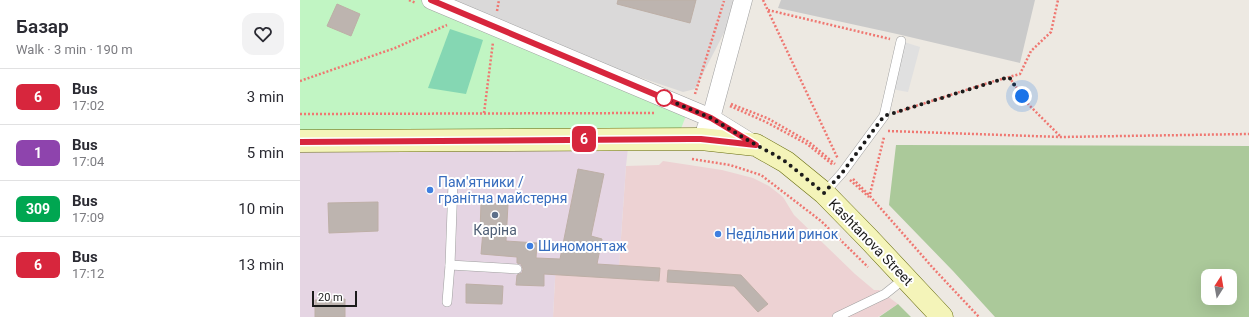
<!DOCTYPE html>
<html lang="en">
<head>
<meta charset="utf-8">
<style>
	body { margin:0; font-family:Roboto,sans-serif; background:#f2f2f3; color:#2b2b33; height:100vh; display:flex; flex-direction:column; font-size:15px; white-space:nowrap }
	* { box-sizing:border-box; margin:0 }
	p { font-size:13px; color:#7c7c81 }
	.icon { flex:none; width:22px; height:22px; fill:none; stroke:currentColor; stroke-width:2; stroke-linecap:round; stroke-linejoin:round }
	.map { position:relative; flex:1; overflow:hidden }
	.drawer { display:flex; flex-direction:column; background:#fff; width:300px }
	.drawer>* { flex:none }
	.badge { padding:0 8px; border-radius:6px; font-size:14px; line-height:26px }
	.needle { width:26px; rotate:11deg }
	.fabs { position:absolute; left:901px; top:269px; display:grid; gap:8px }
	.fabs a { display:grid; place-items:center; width:36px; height:36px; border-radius:8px; background:#fff; box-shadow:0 4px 16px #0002; font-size:20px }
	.scale { position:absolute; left:12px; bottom:10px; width:45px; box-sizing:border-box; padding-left:4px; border:2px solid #1c1c1c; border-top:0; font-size:11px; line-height:14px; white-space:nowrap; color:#1c1c1c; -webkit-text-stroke:3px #fff; paint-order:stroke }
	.you { position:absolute; width:20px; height:20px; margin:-10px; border:3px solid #fff; border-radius:50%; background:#1a73e8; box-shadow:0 0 0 6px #1a73e833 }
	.map>.badge { position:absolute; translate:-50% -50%; box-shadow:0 0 0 2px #fff }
	.round { display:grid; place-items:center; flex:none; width:42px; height:42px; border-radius:12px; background:#f2f2f3 }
	.headline { display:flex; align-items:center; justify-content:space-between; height:68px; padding:0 16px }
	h1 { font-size:19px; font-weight:600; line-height:30px }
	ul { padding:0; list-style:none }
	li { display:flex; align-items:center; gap:12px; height:56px; padding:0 16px; border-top:1px solid #e1e1e2 }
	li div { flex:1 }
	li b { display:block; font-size:15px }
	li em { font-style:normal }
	li .badge { min-width:44px; font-weight:700; text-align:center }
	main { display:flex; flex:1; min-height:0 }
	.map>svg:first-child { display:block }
	.residential { fill:#dad9d9 }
	.commercial { fill:#edd2d3 }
	.industrial { fill:#e5d5e3 }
	.religious { fill:#cacaca }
	.forest { fill:#abc99a; fill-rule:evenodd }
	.park { fill:#c1f5c3 }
	.pitch { fill:#85d7b3 }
	.parking { fill:#e0e0e0 }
	.building { fill:#bdb4af; stroke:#bdafa6 }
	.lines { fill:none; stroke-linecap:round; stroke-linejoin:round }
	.service-casing { stroke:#a0a0a0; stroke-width:10 }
	.minor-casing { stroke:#a0a0a0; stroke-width:19 }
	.secondary-casing { stroke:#656a0c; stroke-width:23 }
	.path { stroke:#ef7771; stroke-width:2.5; stroke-dasharray:2 2; stroke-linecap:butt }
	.service { stroke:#fff; stroke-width:9 }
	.minor { stroke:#fff; stroke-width:18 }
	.secondary { stroke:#f4f4b9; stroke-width:22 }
	.line-casing { stroke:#fff; stroke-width:9 }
	.line { stroke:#d7263d; stroke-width:6 }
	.walk { stroke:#1c1c1c; stroke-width:4; stroke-dasharray:0 7.2 }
	.stop-dot { fill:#fff; stroke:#d7263d; stroke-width:2 }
	.shop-dot { fill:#3f7fe0; stroke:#fff; stroke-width:1.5 }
	.service-dot { fill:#5c6f8a; stroke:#fff; stroke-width:1.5 }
	.labels { text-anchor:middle; stroke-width:4; stroke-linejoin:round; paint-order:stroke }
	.shop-label { font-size:14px; fill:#366cbe; stroke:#fff; text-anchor:start }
	.service-label { font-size:14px; fill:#4e5e75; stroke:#fff }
	.street-label { font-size:14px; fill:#1c1c1c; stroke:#fff }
</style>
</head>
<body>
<main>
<section class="drawer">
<div class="headline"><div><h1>Базар</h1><p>Walk · 3 min · 190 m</p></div><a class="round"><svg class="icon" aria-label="heart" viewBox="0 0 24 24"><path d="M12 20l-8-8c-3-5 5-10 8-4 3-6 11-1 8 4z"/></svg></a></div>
<ul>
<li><span class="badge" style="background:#d7263d;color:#fff">6</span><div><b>Bus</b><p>17:02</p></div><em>3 min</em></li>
<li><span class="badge" style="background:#8e44ad;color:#fff">1</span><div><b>Bus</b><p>17:04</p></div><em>5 min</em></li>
<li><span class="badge" style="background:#00a651;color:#fff">309</span><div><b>Bus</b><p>17:09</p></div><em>10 min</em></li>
<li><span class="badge" style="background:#d7263d;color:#fff">6</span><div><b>Bus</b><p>17:12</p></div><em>13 min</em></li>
</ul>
</section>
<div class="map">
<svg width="949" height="317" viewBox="0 0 949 317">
	<rect width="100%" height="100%" fill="#ede9e2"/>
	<polygon class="residential" points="131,0 441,0 395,89 383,92 212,34"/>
	<polygon class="commercial" points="363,161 422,170 453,178 469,186 483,197 494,215 555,274 574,290 579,290 598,304 578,317 253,317 256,260 319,266 326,166 359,165"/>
	<polygon class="industrial" points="329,139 326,166 319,266 256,260 253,317 0,317 0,141"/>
	<polygon class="religious" points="481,0 735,0 720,63 597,34 478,8"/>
	<g class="forest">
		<path d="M596 145 949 146V317H695L653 271 589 205ZM908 276H930V298H908Z"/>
		<polygon points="598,304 611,317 578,317 579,317"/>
	</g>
	<polygon class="park" points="0,0 131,0 389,108 377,139 0,141"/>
	<polygon class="pitch" points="150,29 183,40 166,94 128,88"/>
	<polygon class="parking" points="601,41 620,47 608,92 591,89"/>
	<g class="building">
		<polygon points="318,0 396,0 390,23 317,4"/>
		<polygon points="37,4 60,14 51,36 27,26"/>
		<polygon points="278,169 304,174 291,236 302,239 297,264 360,268 359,281 244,274 244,286 216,285 217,275 222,273 223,269 221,264 217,263 217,257 181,254 183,231 180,231 181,203 208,204 206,241 237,243 236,258 260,259"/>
		<polygon points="78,202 78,231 29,233 28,203"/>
		<polygon points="368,270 441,275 468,304 458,312 434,286 367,282"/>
		<polygon points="166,284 203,286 202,304 166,303"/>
		<polygon points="45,299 45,317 15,317 15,300"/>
	</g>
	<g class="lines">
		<defs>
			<g id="service">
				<polyline points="524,193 542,173 584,116 601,41"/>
				<polyline points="150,265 217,269"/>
				<polyline points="147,302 150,265 153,183"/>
				<polyline points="537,317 585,294 605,278"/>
			</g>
			<g id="minor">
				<polyline points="131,0 411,118 453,144"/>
				<polyline points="406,128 411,118 443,0"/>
			</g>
			<polyline id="secondary" points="0,141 401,139 456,145 486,162 524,193 568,238 642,317"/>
		</defs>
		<use href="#service" class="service-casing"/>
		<use href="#minor" class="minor-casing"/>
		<use href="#secondary" class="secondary-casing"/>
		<g class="path">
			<polyline points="109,0 116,3"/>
			<polyline points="463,0 538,159"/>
			<polyline points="468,10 590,39"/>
			<polyline points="197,11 199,0"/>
			<polyline points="709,77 729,105 761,137"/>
			<polyline points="0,81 95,48 147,25"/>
			<polyline points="395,94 424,1"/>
			<polyline points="431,104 467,118 509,142 535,164"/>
			<polyline points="430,106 466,122 507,144 533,165"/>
			<polyline points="597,112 691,82 720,74 731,51 751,32 758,0"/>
			<polyline points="184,113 193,42"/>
			<polyline points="0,114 355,113"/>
			<polyline points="588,131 761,137 949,134"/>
			<polyline points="392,159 430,165 461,175 521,221 568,267"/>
			<polyline points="553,179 569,195 633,268 679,317"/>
			<polyline points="550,180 569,197"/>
			<polyline points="570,194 584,137"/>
		</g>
		<use href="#service" class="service"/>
		<use href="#minor" class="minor"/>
		<use href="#secondary" class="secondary"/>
	</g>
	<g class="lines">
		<defs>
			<polyline id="line" points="0,142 389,139 401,139 456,145 411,118 131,0"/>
		</defs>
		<use href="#line" class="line-casing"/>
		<use href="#line" class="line"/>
		<polyline class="walk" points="364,98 411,118 456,145 475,155 486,162 524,193 542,173 584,116 709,77 722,96"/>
	</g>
	<circle class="stop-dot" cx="364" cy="98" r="8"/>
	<g class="shop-dot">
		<circle cx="130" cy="190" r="4"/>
		<circle cx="418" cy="234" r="4"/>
		<circle cx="230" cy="246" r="4"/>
	</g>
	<circle class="service-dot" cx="195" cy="215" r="4"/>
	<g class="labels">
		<g class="shop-label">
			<text x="138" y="187">Пам'ятники /<tspan x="138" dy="16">гранітна майстерня</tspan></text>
			<text x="426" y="239">Недільний ринок</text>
			<text x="238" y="251">Шиномонтаж</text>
		</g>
		<g class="service-label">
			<text x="195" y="235">Каріна</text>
		</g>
		<g class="street-label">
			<text transform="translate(571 242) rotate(46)" y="5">Kashtanova Street</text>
		</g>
	</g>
</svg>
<div class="fabs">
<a><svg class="needle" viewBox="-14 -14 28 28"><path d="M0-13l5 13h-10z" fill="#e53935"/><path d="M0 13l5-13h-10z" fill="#7c7c81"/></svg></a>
</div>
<div class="scale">20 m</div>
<div class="you" style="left:722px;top:96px"></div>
<b class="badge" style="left:284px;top:139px;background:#d7263d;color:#fff">6</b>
</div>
</main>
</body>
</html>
